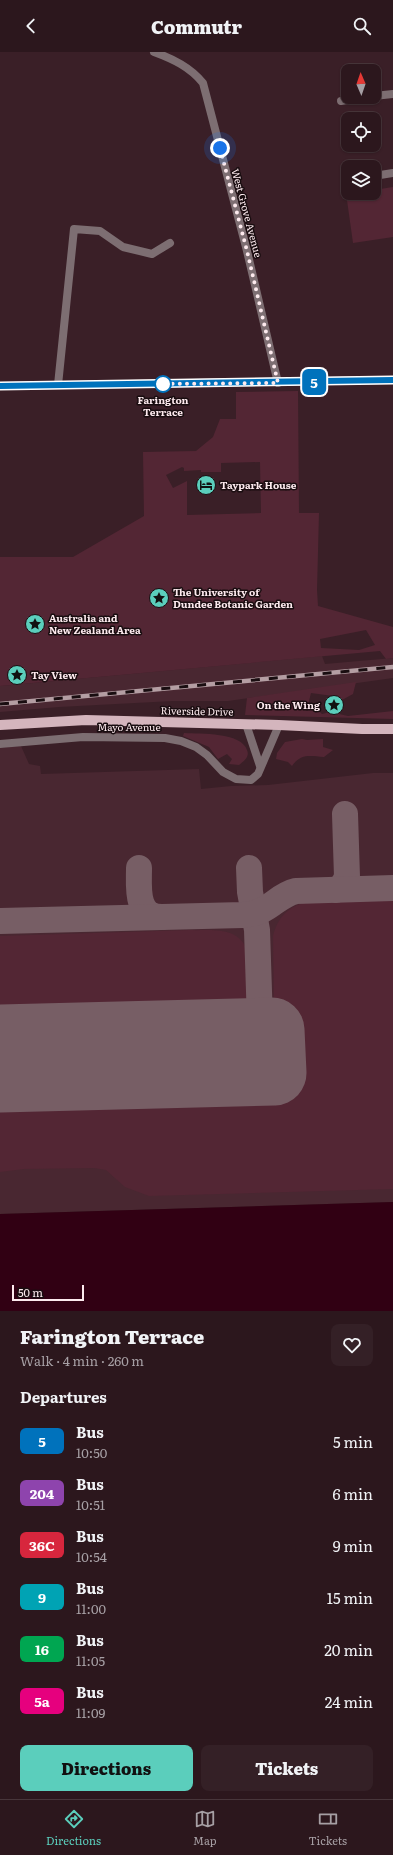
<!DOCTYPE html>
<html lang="en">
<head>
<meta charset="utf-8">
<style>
	body { margin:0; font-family:Literata,serif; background:#342026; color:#f1f3f6; height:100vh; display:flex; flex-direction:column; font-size:15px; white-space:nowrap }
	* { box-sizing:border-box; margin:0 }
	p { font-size:13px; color:#a69fa4 }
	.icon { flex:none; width:22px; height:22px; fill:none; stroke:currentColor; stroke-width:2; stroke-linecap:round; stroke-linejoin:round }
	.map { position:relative; height:1259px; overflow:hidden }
	.side { display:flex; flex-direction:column; background:#2c171d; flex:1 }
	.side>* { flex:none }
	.badge { padding:0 8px; border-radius:6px; font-size:14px; line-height:26px }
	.needle { width:26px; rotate:358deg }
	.fabs { position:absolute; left:341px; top:12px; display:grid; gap:8px }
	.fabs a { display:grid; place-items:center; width:40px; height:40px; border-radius:8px; background:#2c171d; box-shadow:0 1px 3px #0004,0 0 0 1px #48363b; font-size:20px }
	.scale { position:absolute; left:12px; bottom:10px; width:72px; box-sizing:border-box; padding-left:4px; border:2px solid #fdeaee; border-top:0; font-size:11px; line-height:14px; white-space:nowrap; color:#fdeaee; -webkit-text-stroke:3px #190d10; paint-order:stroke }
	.you { position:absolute; width:20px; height:20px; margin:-10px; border:3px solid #fff; border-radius:50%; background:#1a73e8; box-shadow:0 0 0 6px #1a73e833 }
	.map>.badge { position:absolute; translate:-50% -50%; box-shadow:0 0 0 2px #fff }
	h2 { padding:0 20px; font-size:15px; line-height:36px }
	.round { display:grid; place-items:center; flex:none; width:42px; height:42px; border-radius:8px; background:#342026 }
	.summary { display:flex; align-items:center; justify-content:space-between; height:68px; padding:0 20px }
	h1 { font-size:19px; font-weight:800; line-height:30px }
	.cta { display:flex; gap:8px; margin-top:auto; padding:8px 20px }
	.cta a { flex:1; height:46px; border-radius:8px; background:#5bcebc; color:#111; font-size:16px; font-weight:800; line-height:46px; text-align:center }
	.cta a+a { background:#342026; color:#f1f3f6 }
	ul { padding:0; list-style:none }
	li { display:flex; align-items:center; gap:12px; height:52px; padding:0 20px }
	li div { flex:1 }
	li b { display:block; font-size:15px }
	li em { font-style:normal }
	li .badge { min-width:44px; font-weight:700; text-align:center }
	header { display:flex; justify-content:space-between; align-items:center; height:52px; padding:0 20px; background:#2c171d; font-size:18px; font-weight:800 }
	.tab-bar { display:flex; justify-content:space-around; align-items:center; height:56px; border-top:1px solid #48363b; background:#2c171d; font-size:11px; color:#a69fa4 }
	.tab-bar a { display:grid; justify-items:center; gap:2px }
	.tab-bar .active { color:#5bcebc }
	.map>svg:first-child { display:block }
	.built { fill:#492731 }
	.green { fill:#532634; fill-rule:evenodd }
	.water { fill:#310013 }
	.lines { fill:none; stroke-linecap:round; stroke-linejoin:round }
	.taxiway { stroke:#775e65; stroke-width:26 }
	.runway { stroke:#775e65; stroke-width:65 }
	.street { stroke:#7d6e72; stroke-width:8 }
	.secondary { stroke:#ae969c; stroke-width:8 }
	.primary { stroke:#d4b5bd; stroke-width:10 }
	.rail-casing { stroke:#b49ea3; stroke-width:4.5 }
	.rail { stroke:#190d10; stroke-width:3; stroke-dasharray:9; stroke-linecap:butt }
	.line-casing { stroke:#fff; stroke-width:9 }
	.line { stroke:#0072bc; stroke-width:6 }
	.walk { stroke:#fdeaee; stroke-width:4; stroke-dasharray:0 7.2 }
	.stop-dot { fill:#fff; stroke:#0072bc; stroke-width:2 }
	.labels { text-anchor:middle; stroke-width:3; stroke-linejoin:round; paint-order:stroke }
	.street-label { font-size:10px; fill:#fdeaee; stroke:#190d10 }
	.stop-label { font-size:10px; font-weight:bold; fill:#fdeaee; stroke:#190d10 }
	.poi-label { font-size:10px; font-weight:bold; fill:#fdeaee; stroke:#190d10; text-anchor:start }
</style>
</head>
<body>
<header><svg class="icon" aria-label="back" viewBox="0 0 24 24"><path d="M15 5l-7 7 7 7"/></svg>Commutr<svg class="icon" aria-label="search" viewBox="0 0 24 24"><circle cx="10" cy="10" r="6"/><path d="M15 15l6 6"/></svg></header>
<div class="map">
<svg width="393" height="1259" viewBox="0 0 393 1259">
	<rect width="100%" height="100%" fill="#3a1f27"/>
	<g class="built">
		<polygon points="322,604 325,612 393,606 393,626 228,649 173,649 59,655 0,660 0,634"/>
		<polygon points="21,694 29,712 40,714 41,722 199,717 201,737 231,734 268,733 373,721 393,721 393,1150 0,1162 0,696"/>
	</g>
	<g class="green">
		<polygon points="393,135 393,185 353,191 346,141 374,141 374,138"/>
		<path d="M298 339 299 461H319L317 538 318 554 393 575V606L386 607 380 599 0 634V505H73L144 464 143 400 196 399 213 385 220 367H236V340ZM260 410 261 461 187 463V429L173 436 166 423 182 415 184 416V419L201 418V420H221V411ZM366 578 375 593 359 598 321 596 320 587Z"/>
		<polygon points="356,630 353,642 342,648 333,644 311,641 308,653 316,656 322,662 330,660 348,664 393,659 393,667 245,663 247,646"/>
		<path d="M184 681C201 682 241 680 247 698 250 705 244 709 239 713L229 712 232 707 227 702 218 707 209 695 183 684Z"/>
		<path d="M302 687 307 688 323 687V695L333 698 324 705C310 704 301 701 292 714L288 710 276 707 277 701 285 690Z"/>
		<path d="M393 847V1137L149 1144 125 1135 106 1118 94 1116 24 1117 0 1120V1031L275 1024 273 884C278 865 287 856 305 850Z"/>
		<path d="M189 878C208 879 235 874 245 894 247 905 247 916 248 928 249 954 250 970 223 981L0 987V884Z"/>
	</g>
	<polygon class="water" points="393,1150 393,1259 0,1259 0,1162"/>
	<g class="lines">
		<g class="taxiway">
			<path d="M139 816C139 835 135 865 162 865"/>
			<polyline points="249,816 250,840 257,878 261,1000"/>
			<polyline points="336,838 343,833 347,825 345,762"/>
			<path d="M0 869 243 863C271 861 275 844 296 839L393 836"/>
		</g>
		<polyline class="runway" points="0,985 272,978 274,1021 0,1028"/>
		<g class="street">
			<path d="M154 0C173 7 190 15 203 31L247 199 278 331"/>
			<polyline points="374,44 393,42"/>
			<polyline points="341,49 368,45"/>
			<polyline points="374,124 393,121"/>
			<polyline points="58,333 74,177 100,179 123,195 152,202 170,191"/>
			<polyline points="246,672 260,714"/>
			<polyline points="0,692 83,685 165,686 181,689 196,695 207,703 223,720 236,727 251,728 258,722 279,673"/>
		</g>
		<polyline class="secondary" points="0,334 393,328"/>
		<polyline class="primary" points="0,673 86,668 279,673 362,677 393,677"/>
		<defs>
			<polyline id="rail" points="0,652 393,615"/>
		</defs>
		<use href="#rail" class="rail-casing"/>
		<use href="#rail" class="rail"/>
	</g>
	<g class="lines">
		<defs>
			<polyline id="line" points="0,334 393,328"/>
		</defs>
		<use href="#line" class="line-casing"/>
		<use href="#line" class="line"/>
		<polyline class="walk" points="163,332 157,332 278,331 247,199 220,96"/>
	</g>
	<defs>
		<symbol id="hotel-disc" viewBox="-11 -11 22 22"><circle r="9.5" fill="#5bcebc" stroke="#190d10"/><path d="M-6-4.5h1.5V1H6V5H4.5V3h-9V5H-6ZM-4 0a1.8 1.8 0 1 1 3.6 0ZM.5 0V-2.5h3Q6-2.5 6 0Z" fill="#111"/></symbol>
		<symbol id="sight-disc" viewBox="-11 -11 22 22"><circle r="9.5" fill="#5bcebc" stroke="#190d10"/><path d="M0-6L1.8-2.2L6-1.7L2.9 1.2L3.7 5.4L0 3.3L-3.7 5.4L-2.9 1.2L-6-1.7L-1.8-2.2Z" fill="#111"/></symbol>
	</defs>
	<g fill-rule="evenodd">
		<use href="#hotel-disc" x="195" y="422" width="22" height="22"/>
		<use href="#sight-disc" x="148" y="535" width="22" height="22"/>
		<use href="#sight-disc" x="24" y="561" width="22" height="22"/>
		<use href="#sight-disc" x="6" y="612" width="22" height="22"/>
		<use href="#sight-disc" x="323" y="642" width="22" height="22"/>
	</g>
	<circle class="stop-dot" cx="163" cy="332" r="8"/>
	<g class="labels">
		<g class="street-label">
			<text transform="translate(247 161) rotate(75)" y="4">West Grove Avenue</text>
			<text transform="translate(197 659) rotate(1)" y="4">Riverside Drive</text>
			<text x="129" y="679">Mayo Avenue</text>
		</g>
		<g class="stop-label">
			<text x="163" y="352">Farington<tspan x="163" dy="12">Terrace</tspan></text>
		</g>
		<g class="poi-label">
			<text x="220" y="437">Taypark House</text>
			<text x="173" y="544">The University of<tspan x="173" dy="12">Dundee Botanic Garden</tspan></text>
			<text x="49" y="570">Australia and<tspan x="49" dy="12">New Zealand Area</tspan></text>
			<text x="31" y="627">Tay View</text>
			<text x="320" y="657" text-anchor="end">On the Wing</text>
		</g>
	</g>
</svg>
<div class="fabs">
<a><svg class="needle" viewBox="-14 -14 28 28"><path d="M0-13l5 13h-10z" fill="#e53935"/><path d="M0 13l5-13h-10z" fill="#a69fa4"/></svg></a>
<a><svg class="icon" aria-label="locate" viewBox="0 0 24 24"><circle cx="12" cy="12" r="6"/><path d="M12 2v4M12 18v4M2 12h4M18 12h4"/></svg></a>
<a><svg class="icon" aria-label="layers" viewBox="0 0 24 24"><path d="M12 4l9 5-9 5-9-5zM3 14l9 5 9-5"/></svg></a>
</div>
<div class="scale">50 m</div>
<div class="you" style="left:220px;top:96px"></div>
<b class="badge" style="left:314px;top:330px;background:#0072bc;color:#fff">5</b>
</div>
<section class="side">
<div class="summary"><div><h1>Farington Terrace</h1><p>Walk · 4 min · 260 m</p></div><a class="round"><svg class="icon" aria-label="heart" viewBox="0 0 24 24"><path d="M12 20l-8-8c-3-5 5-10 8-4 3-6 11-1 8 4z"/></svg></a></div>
<h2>Departures</h2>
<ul>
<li><span class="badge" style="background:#0072bc;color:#fff">5</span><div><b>Bus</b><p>10:50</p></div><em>5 min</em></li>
<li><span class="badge" style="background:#8e44ad;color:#fff">204</span><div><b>Bus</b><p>10:51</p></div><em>6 min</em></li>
<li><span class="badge" style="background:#d7263d;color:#fff">36C</span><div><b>Bus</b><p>10:54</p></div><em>9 min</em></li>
<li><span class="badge" style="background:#00a3b4;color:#fff">9</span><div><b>Bus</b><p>11:00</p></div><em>15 min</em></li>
<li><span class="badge" style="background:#00a651;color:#fff">16</span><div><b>Bus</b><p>11:05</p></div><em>20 min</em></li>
<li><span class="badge" style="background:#e6007e;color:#fff">5a</span><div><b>Bus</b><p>11:09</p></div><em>24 min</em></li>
</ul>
<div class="cta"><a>Directions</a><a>Tickets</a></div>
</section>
<nav class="tab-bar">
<a class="active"><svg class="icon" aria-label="directions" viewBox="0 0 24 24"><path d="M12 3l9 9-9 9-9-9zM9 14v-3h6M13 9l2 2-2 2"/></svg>Directions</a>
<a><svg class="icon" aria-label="map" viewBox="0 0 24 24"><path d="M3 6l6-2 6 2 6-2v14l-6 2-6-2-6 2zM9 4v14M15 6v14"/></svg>Map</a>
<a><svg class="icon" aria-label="tickets" viewBox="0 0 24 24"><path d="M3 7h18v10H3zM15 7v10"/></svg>Tickets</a>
</nav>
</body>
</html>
